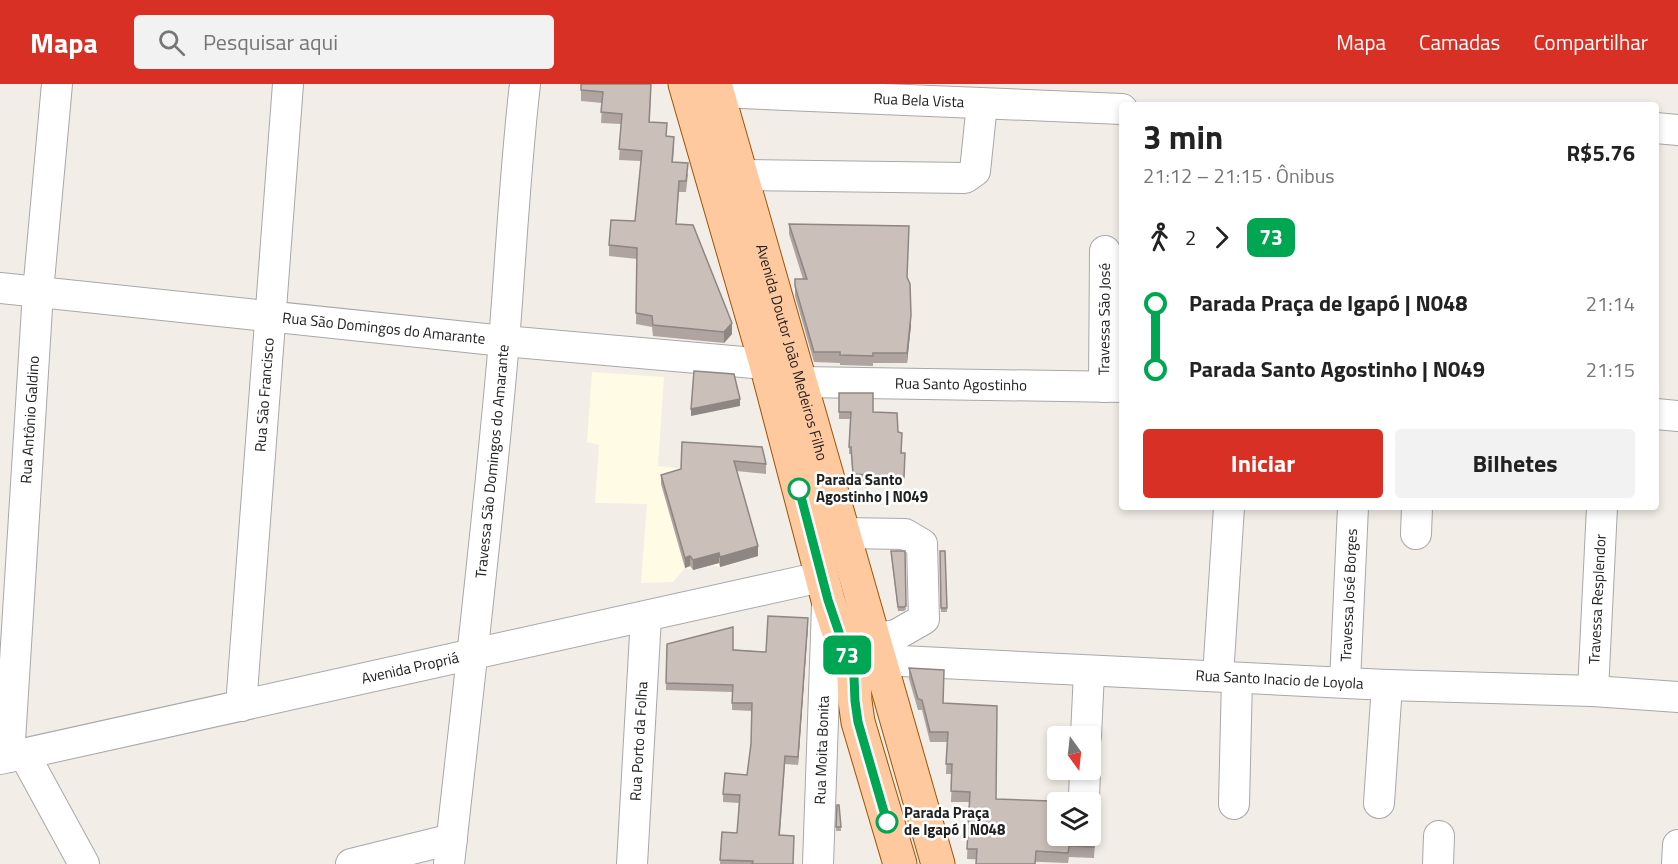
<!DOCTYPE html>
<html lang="pt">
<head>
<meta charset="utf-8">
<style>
	body { margin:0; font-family:"Titillium Web",sans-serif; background:#f2f2f2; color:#222; height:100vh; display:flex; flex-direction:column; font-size:22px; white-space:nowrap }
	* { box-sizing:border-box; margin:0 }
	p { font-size:20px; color:#767676 }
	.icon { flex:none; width:33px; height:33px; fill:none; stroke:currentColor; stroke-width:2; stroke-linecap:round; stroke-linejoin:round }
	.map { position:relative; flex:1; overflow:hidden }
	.sheet { position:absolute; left:1119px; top:18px; width:540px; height:408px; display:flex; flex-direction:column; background:#fff; border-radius:6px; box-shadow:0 3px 9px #0003 }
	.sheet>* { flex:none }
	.badge { padding:0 12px; border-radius:9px; font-size:21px; line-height:39px }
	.needle { width:39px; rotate:165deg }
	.tools { position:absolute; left:1047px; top:642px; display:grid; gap:12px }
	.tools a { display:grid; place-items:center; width:54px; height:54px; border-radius:6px; background:#fff; box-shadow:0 3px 9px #0003; font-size:30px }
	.map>.badge { position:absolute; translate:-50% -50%; box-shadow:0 0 0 3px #fff }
	.legs { display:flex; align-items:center; gap:9px; height:66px; padding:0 24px; font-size:20px }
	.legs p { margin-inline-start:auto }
	.headline { display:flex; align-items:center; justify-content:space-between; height:102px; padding:0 24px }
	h1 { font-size:33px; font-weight:700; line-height:45px }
	.cta { display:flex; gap:12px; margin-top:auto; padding:12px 24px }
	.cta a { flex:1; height:69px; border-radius:6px; background:#d93025; color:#fff; font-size:24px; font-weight:700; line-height:69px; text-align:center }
	.cta a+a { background:#f2f2f2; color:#222 }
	ul { padding:0 24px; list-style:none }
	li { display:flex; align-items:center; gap:21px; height:66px; font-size:22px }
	li i { display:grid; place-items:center; width:9px; height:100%; margin:0 8px; background:currentColor }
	li i::after { content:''; width:15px; height:15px; margin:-8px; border:4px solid; border-radius:50%; background:#fff }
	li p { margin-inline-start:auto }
	li:first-child i { background:linear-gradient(#0000 50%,currentColor 0) }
	li:last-child i { background:linear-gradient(currentColor 50%,#0000 0) }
	header { display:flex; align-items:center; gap:36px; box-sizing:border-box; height:84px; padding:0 30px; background:#d93025; color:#fff }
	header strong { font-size:28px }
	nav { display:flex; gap:33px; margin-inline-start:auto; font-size:21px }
	.search { width:420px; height:54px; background:#f2f2f2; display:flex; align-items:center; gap:15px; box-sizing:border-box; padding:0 21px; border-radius:6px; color:#767676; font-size:22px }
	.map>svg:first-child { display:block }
	.education { fill:#fffbe4 }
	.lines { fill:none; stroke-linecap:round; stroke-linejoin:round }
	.minor-casing { stroke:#a8a8a8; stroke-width:32 }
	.major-casing { stroke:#9f5400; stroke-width:35 }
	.minor { stroke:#fff; stroke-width:30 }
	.major { stroke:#ffc9a0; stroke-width:33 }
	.wall { fill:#afa4a0 }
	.shaded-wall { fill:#8e8682 }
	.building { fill:#cbbfba; stroke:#8e8682; stroke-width:1.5 }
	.line-1-casing { stroke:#fff; stroke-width:14 }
	.line-1 { stroke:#00a651; stroke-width:9 }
	.stop-1-dot { fill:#fff; stroke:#00a651; stroke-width:3 }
	.labels { text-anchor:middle; stroke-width:5; stroke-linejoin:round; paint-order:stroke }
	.street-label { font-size:15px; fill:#212121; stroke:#fff }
	.stop-label { font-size:15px; font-weight:bold; fill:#212121; stroke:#fff; text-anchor:start }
</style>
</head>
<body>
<header>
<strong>Mapa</strong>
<div class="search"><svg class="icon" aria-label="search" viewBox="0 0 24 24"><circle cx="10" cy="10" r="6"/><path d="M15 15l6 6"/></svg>Pesquisar aqui</div>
<nav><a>Mapa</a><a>Camadas</a><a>Compartilhar</a></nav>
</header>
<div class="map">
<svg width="1678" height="780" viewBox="0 0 1678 780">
	<rect width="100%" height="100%" fill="#f2ede7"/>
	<polygon class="education" points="592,288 664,293 658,382 734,390 758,472 720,483 711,481 693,486 685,484 673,498 641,499 647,420 595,419 599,361 587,358"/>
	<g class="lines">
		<defs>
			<g id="minor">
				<path id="s1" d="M717 8 1122 25"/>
				<polyline points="1656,44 1678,46"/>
				<polyline points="742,91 965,94 975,87 982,20"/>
				<path id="s2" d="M0 204 504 257 766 280"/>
				<path id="s3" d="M801 298 1122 303"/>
				<path id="s4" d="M1104 303 1105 167"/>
				<polyline points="1656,330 1678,332"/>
				<polyline points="844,449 905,450 922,460 924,535 896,551 875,554"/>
				<polyline points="1416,450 1417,423"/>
				<path id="s5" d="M881 576 1387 601 1593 607 1678 613"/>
				<polyline points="1218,592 1229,423"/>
				<path id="s6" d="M1345 598 1353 423"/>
				<path id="s7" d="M1593 607 1602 423"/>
				<path id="s8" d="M241 622 288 0"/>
				<polyline points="1086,652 1089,588"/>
				<polyline points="24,670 84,780"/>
				<path id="s9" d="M9 673 38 208 57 0"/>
				<path id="s10" d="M0 675 821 493"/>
				<polyline points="1084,714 1085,686"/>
				<polyline points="1379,719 1387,601"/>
				<polyline points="1234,720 1237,594"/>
				<polyline points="351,780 452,755"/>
				<path id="s11" d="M449 780C468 606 489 432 504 257 511 171 515 86 525 0"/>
				<path id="s12" d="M632 780 646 533"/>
				<path id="s13" d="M818 780 827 522"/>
				<polyline points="1438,780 1439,752"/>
				<polyline points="1677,780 1678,761"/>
			</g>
			<g id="major">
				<polyline points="685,0 766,280 828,516 854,593 855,617 858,638 900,780"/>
				<path id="s14" d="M715 0 938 780"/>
			</g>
		</defs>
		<use href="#minor" class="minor-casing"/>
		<use href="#major" class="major-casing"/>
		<use href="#minor" class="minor"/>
		<use href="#major" class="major"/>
	</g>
	<g class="wall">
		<polygon points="581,0 651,0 650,38 667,52 674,64 673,78 688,90 686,108 679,108 676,140 732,250 724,259 653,252 652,243 636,240 637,175 609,172 609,161 635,137 641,77 619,76 621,40 601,39 602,19 581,17"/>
		<polygon points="789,140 908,194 911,241 907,279 873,279 873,282 840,281 840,279 814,278 795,212 795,195 803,195 789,150"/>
		<polygon points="839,309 873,328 898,348 902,369 905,369 904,400 853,397 851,370 849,370 850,335 839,335"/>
		<polygon points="682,358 766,380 766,390 736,387 758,472 720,483 719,479 693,486 690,482 685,484 661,400 661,391 681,385"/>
		<polygon points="940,467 945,467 947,528 941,528"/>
		<polygon points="891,470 906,525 904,527 898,527"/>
		<polygon points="808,541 798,681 785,680 780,751 794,780 720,780 722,748 737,749 739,719 723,718 723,710 747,691 751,660 752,627 732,626 732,608 666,606 667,560 766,568"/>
		<polygon points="909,584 944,620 996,715 1097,729 1094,774 1069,773 1068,779 967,775 969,718 951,718 952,690 946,690 947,658 930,658 922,626 918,626 909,595"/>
		<polygon points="837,721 839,721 841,747 836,747"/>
	</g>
	<g class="shaded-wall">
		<polygon points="911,231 911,241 907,279 907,269"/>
		<polygon points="732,239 732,250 724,259 724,248"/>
		<polygon points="740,315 740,322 691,332 691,325"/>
		<polygon points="758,462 758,472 720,483 720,473"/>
		<polygon points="719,469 719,479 693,486 693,476"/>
		<polygon points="690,472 690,482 685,484 685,474"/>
		<polygon points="808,534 808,541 798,681 798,673"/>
	</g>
	<g class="building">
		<polygon points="581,0 651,0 649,38 667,39 666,52 674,53 672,78 688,79 686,97 679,97 676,140 693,141 732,239 724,248 653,241 652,232 636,229 637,164 609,161 611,136 635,137 642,67 619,65 622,30 601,28 603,8 581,6"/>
		<polygon points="789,140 909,142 907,193 910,200 911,231 907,269 873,269 873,272 840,271 840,268 814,268 795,202 795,195 807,195"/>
		<polygon points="694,287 734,290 740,315 691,325"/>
		<polygon points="839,309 873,309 873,328 897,329 898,348 902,349 901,369 905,369 904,393 853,390 851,363 849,363 851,328 839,328"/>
		<polygon points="682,358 762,363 766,380 734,377 758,462 720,473 719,469 693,476 690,472 685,474 661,391 681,385"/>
		<polygon points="891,467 905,467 906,522 904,523 898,523"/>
		<polygon points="940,467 945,467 947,524 941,524"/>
		<polygon points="768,532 808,534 798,673 785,672 779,751 794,752 793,780 752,780 753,777 720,776 722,748 737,749 740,711 723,710 725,689 747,691 751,660 752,619 732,619 733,601 666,599 667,560 733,543 733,566 766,568"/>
		<polygon points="909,584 944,586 943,619 997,622 996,715 1077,718 1058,718 1058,752 1090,752 1090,720 1097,719 1094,763 1069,762 1068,769 1036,767 1035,780 976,780 977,765 967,765 970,708 951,707 952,680 946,680 948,648 930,648 922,616 918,615"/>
		<polygon points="837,721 839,721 841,743 836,743"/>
	</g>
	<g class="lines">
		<defs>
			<polyline id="line-1" points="799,405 828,516 854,593 855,617 858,638 887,738"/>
		</defs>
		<use href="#line-1" class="line-1-casing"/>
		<use href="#line-1" class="line-1"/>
	</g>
	<g class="stop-1-dot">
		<circle cx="799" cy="405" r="10"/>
		<circle cx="887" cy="738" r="10"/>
	</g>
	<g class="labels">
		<g class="street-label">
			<text dy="5" stroke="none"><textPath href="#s1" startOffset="202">Rua Bela Vista</textPath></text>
			<text dy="5" stroke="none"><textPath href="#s4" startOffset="68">Travessa São José</textPath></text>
			<text dy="5" stroke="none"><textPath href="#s2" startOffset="386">Rua São Domingos do Amarante</textPath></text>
			<text dy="5" stroke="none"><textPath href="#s14" startOffset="279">Avenida Doutor João Medeiros Filho</textPath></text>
			<text dy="5" stroke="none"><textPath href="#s3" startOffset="160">Rua Santo Agostinho</textPath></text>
			<text dy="5" stroke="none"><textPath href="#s8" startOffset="312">Rua São Francisco</textPath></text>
			<text dy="5" stroke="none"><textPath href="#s9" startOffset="338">Rua Antônio Galdino</textPath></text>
			<text dy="5" stroke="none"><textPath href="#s11" startOffset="405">Travessa São Domingos do Amarante</textPath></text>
			<text dy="5" stroke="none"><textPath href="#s6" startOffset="87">Travessa José Borges</textPath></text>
			<text dy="5" stroke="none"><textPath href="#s7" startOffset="92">Travessa Resplendor</textPath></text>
			<text dy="5" stroke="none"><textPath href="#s10" startOffset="420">Avenida Propriá</textPath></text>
			<text dy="5" stroke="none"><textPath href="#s5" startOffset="399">Rua Santo Inacio de Loyola</textPath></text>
			<text dy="5" stroke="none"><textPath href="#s12" startOffset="123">Rua Porto da Folha</textPath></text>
			<text dy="5" stroke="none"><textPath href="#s13" startOffset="114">Rua Moita Bonita</textPath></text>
		</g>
		<g class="stop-label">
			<text x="816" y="401">Parada Santo<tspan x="816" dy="17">Agostinho | N049</tspan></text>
			<text x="904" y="734">Parada Praça<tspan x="904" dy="17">de Igapó | N048</tspan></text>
		</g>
	</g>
</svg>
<div class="tools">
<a><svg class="needle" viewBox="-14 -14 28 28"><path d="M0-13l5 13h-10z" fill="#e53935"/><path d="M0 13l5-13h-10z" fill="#767676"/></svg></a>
<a><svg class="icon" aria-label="layers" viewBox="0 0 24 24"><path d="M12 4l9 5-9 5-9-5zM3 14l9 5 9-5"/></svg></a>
</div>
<b class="badge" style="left:847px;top:571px;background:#00a651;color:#fff">73</b>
<section class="sheet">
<div class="headline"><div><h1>3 min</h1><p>21:12 – 21:15 · Ônibus</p></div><b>R$5.76</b></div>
<div class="legs"><svg class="icon" aria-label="walk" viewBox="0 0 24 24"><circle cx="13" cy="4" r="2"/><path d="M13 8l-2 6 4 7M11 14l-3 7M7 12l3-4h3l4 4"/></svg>2<svg class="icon" aria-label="forward" viewBox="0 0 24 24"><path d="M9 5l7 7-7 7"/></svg><b class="badge" style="background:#00a651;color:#fff">73</b></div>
<ul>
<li><i style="color:#00a651"></i><b>Parada Praça de Igapó | N048</b><p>21:14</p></li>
<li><i style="color:#00a651"></i><b>Parada Santo Agostinho | N049</b><p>21:15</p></li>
</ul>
<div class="cta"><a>Iniciar</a><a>Bilhetes</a></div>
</section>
</div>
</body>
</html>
